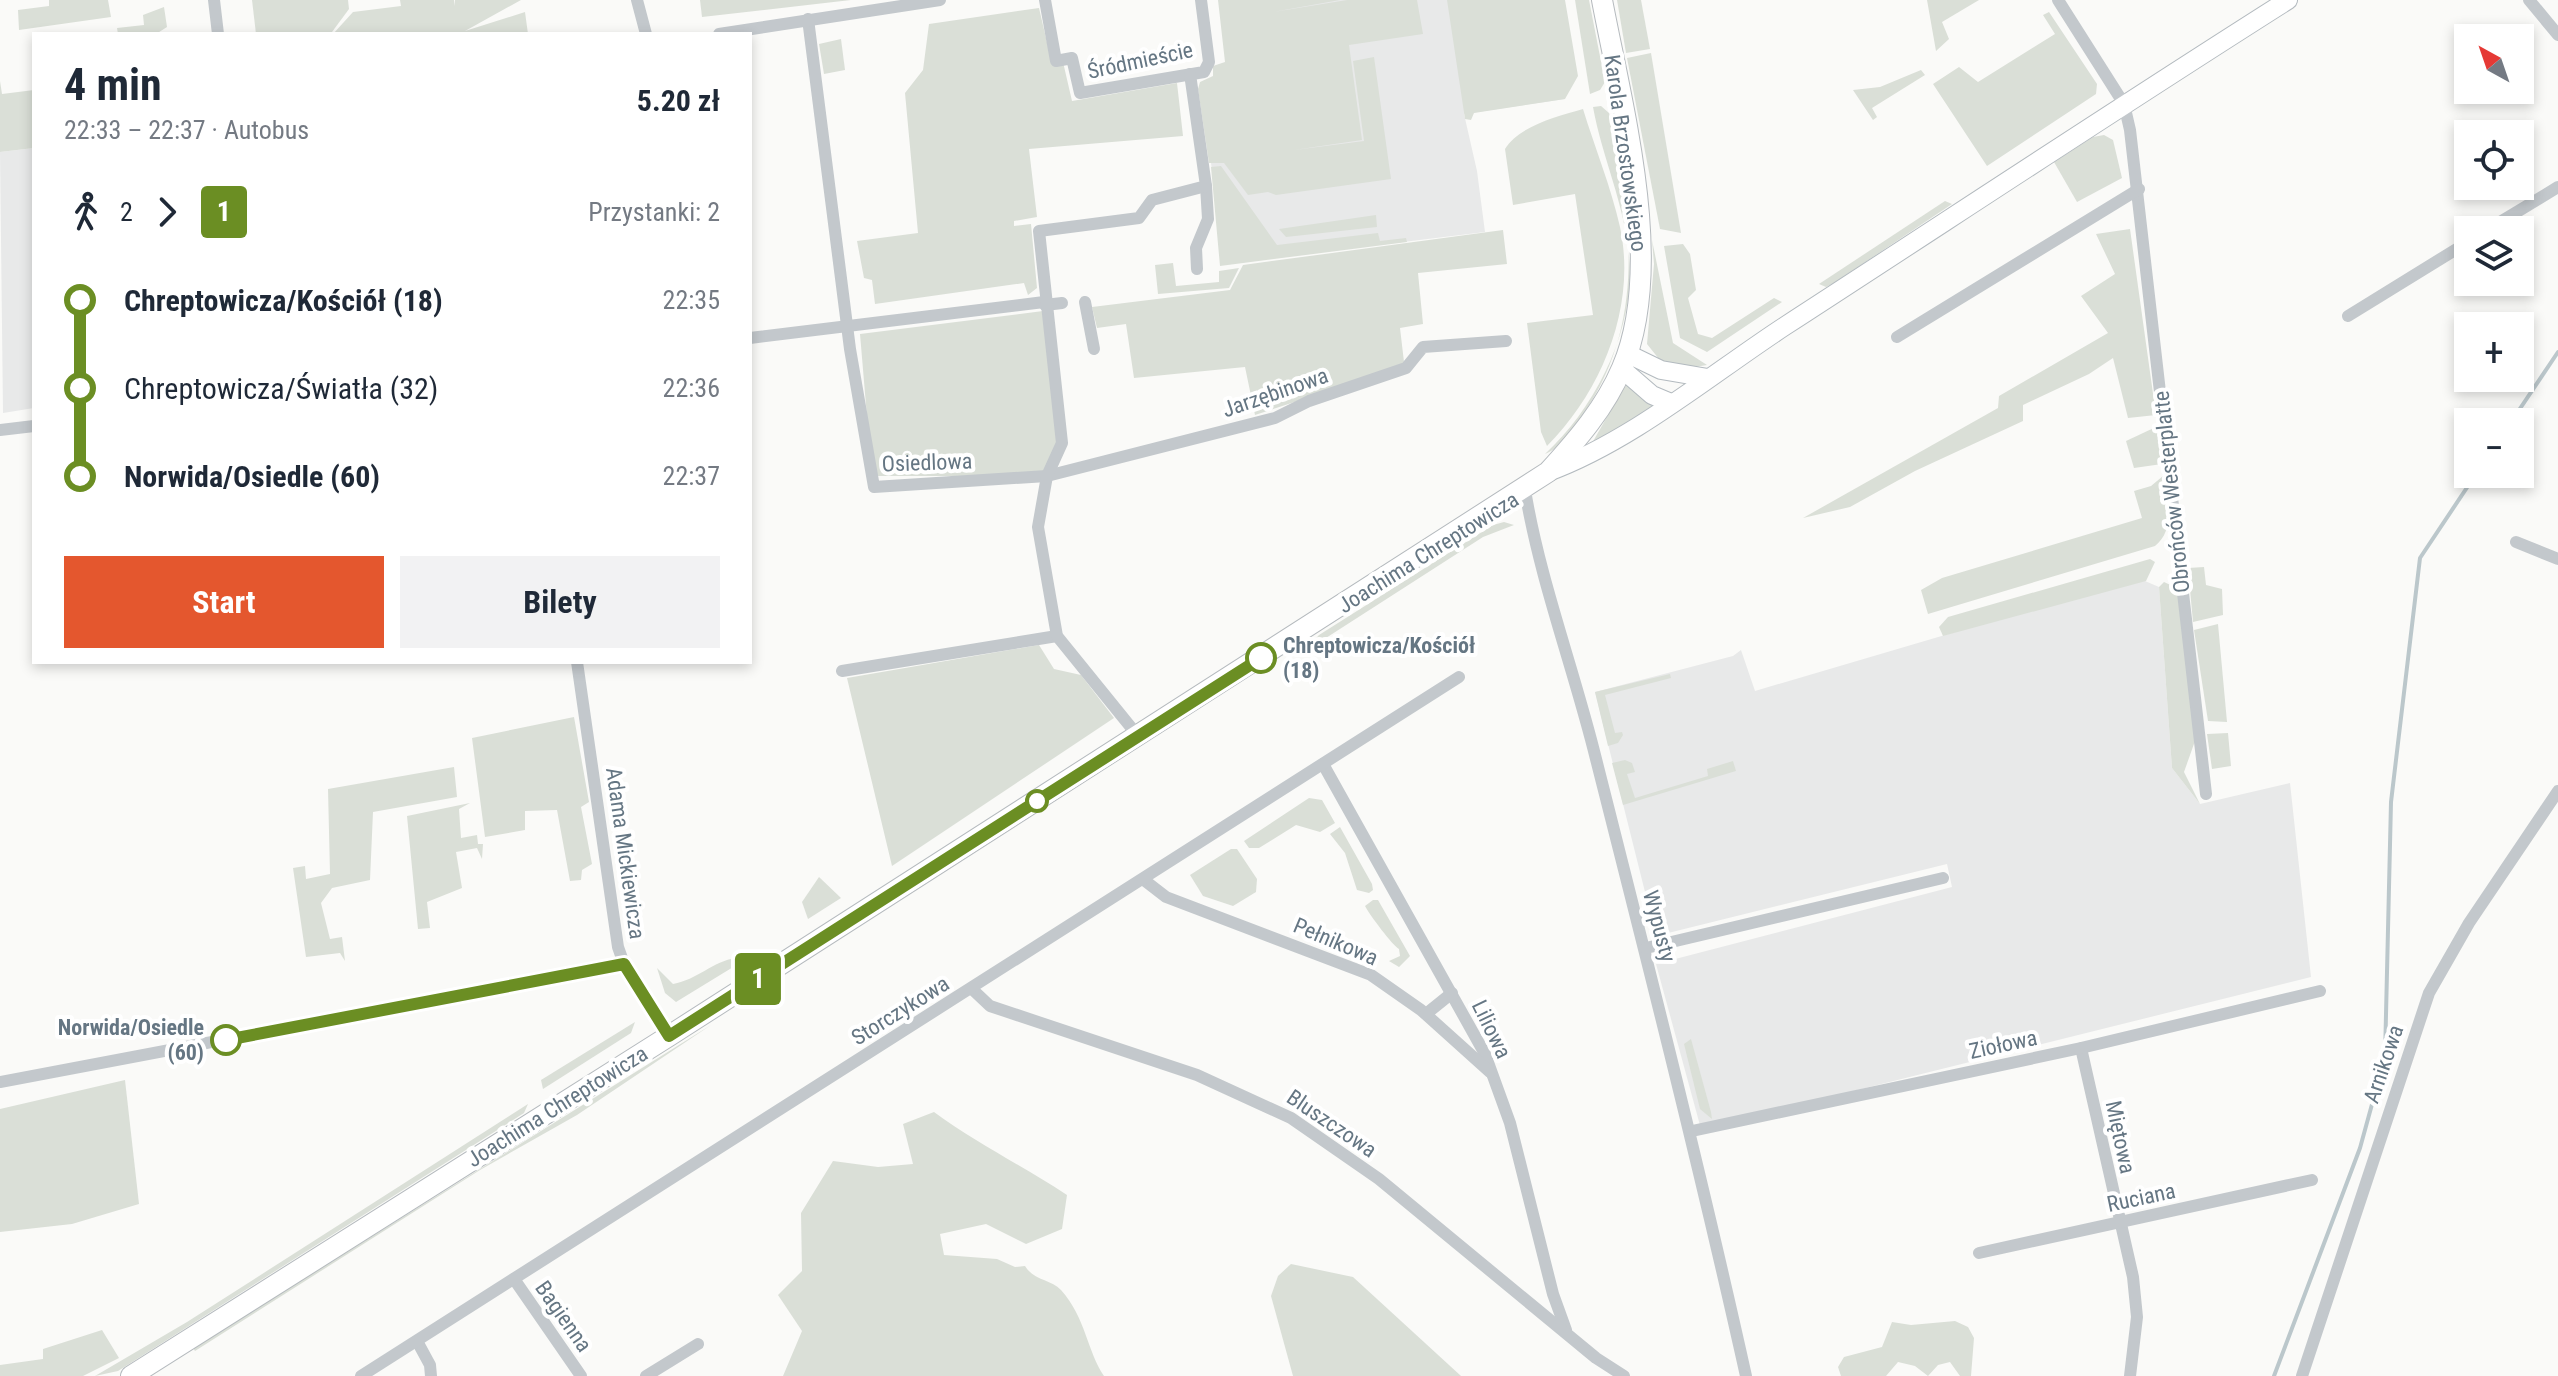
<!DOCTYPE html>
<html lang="pl">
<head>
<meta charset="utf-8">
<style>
	body { margin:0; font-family:"Roboto Condensed",sans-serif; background:#f2f2f3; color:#1f2937; height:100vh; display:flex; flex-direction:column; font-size:30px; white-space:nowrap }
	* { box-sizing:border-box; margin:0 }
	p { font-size:26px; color:#747a83 }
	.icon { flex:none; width:44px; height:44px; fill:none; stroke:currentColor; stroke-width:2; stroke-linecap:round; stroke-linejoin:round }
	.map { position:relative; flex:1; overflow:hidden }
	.drawer { position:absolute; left:32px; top:32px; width:720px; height:632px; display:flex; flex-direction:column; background:#fff; border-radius:0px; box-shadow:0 4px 12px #0003 }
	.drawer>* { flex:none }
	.badge { padding:0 16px; border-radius:6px; font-size:28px; line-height:52px }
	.needle { width:52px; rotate:320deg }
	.controls { position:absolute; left:2454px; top:24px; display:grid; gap:16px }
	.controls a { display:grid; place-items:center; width:80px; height:80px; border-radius:0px; background:#fff; box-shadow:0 4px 12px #0003; font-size:40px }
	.map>.badge { position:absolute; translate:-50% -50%; box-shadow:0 0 0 4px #fff }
	.legs { display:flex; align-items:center; gap:12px; height:88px; padding:0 32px; font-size:26px }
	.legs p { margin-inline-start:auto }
	.overview { display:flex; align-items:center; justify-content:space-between; height:136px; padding:0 32px }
	h1 { font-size:44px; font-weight:700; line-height:60px }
	.action { display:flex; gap:16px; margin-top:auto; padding:16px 32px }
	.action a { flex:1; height:92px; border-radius:0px; background:#e4572e; color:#fff; font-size:32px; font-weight:700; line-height:92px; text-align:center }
	.action a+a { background:#f2f2f3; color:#1f2937 }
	ul { padding:0 32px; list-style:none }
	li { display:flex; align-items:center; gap:28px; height:88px; font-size:30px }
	li i { display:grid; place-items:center; width:12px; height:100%; margin:0 10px; background:currentColor }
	li i::after { content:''; width:20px; height:20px; margin:-10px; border:6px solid; border-radius:50%; background:#fff }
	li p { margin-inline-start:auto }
	li:first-child i { background:linear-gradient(#0000 50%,currentColor 0) }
	li:last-child i { background:linear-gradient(currentColor 50%,#0000 0) }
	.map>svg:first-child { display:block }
	.built { fill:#e8e9e9 }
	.green { fill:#dadfd7 }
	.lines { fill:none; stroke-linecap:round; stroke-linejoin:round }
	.stream { stroke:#bbc7cb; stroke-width:4 }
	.secondary-casing { stroke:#b3babf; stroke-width:20 }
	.primary-casing { stroke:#b5babe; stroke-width:22 }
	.minor { stroke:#c3c8cc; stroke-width:12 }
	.secondary { stroke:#fff; stroke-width:18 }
	.primary { stroke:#fff; stroke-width:20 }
	.line-1-casing { stroke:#fff; stroke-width:18 }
	.line-1 { stroke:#6b8e23; stroke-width:12 }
	.stop-1-dot { fill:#fff; stroke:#6b8e23; stroke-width:4 }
	.labels { text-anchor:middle; stroke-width:8; stroke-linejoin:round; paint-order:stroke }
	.street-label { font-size:22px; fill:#657683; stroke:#fff }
	.stop-label { font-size:22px; font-weight:bold; fill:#657683; stroke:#fff; text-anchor:start }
</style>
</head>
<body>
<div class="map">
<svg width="2558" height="1376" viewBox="0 0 2558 1376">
	<rect width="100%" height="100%" fill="#fafaf8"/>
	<g class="built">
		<polygon points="1235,0 1548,0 1565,99 1464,114 1477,171 1485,232 1223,264 1202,87 1248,76"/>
		<polygon points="34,148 34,408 3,413 0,152"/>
		<polygon points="2138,578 2159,587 2172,768 2200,804 2290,783 2311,977 1701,1129 1656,964 1952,887 1947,864 1656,936 1595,692 1733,656 1741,650 1755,691"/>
	</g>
	<g class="green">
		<polygon points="49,0 108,0 111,17 19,30 18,10 49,6"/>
		<polygon points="252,0 348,0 349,9 332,32 256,34"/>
		<polygon points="400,0 454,0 455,6 455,0 521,0 465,31 525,12 528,34 333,34 353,12 401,6"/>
		<polygon points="700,0 851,0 702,17"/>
		<polygon points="1218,0 1340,0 1273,12 1347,0 1417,0 1423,34 1349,45 1362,140 1294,150 1364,141 1353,61 1374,57 1391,179 1276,195 1268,192 1248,195 1224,163 1209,163 1198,89 1200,82 1213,76 1213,66 1225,62"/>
		<polygon points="1447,0 1565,0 1578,76 1565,99 1474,113 1471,120 1465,119"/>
		<polygon points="1575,0 1589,0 1605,82 1600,90 1590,94"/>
		<polygon points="1617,0 1641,0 1650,49 1626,53"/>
		<polygon points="1927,0 1979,0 1942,22 1949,39 1936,51"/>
		<polygon points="164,7 167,27 156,34 118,34 117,28 144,25 143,15"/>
		<polygon points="1039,8 1049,51 1063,62 1072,101 1177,83 1183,136 1029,149 1037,217 1014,221 1014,226 1031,224 1037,288 1028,295 1024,283 875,304 872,280 864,278 857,241 918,233 905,93 923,70 929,24"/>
		<polygon points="2049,12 2097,84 2096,94 1987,166 1933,84 1959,67 1978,82 2055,34 2043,15"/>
		<polygon points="841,39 845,70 824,74 819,44"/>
		<polygon points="1651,53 1681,233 1660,229 1627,58"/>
		<polygon points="1921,70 1925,75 1872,108 1877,117 1873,120 1853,90 1880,87"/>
		<polygon points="0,81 2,94 34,90 34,148 0,152"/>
		<path d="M1601 106 1609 113C1631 215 1647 317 1586 410 1576 425 1563 447 1545 454 1596 407 1636 328 1629 256 1625 205 1602 157 1593 107Z"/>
		<path d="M1583 109C1595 148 1611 187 1620 227 1637 306 1602 391 1547 446L1541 432 1527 323 1593 315 1575 194 1513 205 1505 149C1519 126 1558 116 1583 109Z"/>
		<polygon points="2104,135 2113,140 2122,178 2077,202 2054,162 2093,137"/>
		<polygon points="1221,166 1277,245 1378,233 1380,241 1406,238 1407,242 1220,266 1211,167"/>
		<polygon points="1945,201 1952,204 1834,283 1826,287 1819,284"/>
		<polygon points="1376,215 1377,227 1286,237 1279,229"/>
		<polygon points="2130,229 2156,415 2128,418 2113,358 2089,374 2023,405 2023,421 1915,471 1850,507 1803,518 1998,408 1999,396 2108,333 2081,296 2115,274 2096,234"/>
		<polygon points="1503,230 1507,264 1418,273 1423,324 1400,328 1404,362 1399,368 1255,415 1245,367 1134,378 1126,324 1097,328 1092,307 1230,290 1243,265"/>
		<polygon points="1652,240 1673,343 1707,365 1676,370 1659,359 1647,344 1654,264"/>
		<polygon points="1683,244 1690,254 1696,290 1688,298 1698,334 1712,338 1774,298 1782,302 1707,352 1680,338 1664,246"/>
		<polygon points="1173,263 1176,286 1219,282 1219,271 1239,268 1229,288 1158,294 1155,265"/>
		<polygon points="1043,311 1062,443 1047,476 872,476 860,334"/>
		<polygon points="1628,385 1655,406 1591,445 1624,387"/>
		<polygon points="2158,426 2162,464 2134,468 2126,441"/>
		<path d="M2163 476C2167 499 2176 530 2155 546L1928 614 1921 590 1942 578 2142 518 2134 491 2151 486Z"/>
		<polygon points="1504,522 1514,525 1483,537 1301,654 1319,635 1493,525"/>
		<polygon points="2150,559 2155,562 2146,581 1943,636 1939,627 1948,617"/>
		<polygon points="2204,567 2206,585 2222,589 2223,615 2193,622 2188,568"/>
		<polygon points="2164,582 2177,588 2195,741 2184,772 2200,804 2172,768 2159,587"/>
		<polygon points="2218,624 2227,722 2208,721 2194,630"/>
		<polygon points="1039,645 1054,669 1081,675 1114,718 892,866 847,678"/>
		<polygon points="1670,674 1671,678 1605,695 1615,733 1622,732 1623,735 1618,743 1608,746 1595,692"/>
		<polygon points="574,717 589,802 581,807 592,864 582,870 581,880 570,881 557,810 525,811 525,830 485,837 472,738"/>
		<polygon points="2228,733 2231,766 2212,769 2207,734"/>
		<polygon points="1625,760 1632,763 1635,772 1627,774 1635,798 1708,776 1707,769 1733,761 1736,771 1623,805 1612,763"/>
		<polygon points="454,767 457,797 373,812 370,880 332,888 321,903 330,939 342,937 345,961 340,953 306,957 293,868 305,866 306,879 330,874 328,789"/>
		<polygon points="1309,798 1322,800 1335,823 1320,832 1296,825 1259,848 1249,848 1244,841"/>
		<polygon points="470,803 459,809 461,838 477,835 478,844 483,844 482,859 477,848 456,852 462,888 427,902 430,928 418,929 407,816"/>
		<polygon points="1340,827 1372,884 1373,890 1369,893 1357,890 1345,853 1330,834"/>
		<polygon points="1231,849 1237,849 1257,879 1256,892 1233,906 1203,896 1190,875"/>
		<polygon points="819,877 841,898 808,919 802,902"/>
		<path d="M1373 900H1378L1410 956 1399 967 1389 961 1400 956 1399 949C1393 946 1369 914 1365 906Z"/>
		<path d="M736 958 743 961 676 1002 665 993 657 968 673 984C697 980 713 961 736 958Z"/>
		<polygon points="635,1022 631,1033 543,1089 541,1080"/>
		<polygon points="711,1025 577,1115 480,1170 195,1351 193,1348"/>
		<polygon points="1691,1039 1711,1112 1712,1119 1700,1109 1684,1044"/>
		<polygon points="125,1080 139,1204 72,1224 0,1232 0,1109"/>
		<polygon points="528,1104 524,1113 118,1371 95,1376 187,1322"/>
		<path d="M934 1112C976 1143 1023 1166 1067 1195L1062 1229 1026 1244 986 1224 940 1234 944 1255 997 1259 1015 1267 1025 1266C1034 1281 1051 1279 1061 1290 1086 1318 1087 1351 1104 1376H783L802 1331 778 1295 802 1271 801 1213 833 1161 878 1167 913 1164 903 1124Z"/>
		<polygon points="1291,1264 1353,1277 1461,1376 1293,1376 1271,1296 1278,1276"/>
		<polygon points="1955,1321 1968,1327 1974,1338 1971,1376 1960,1376 1950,1362 1938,1365 1928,1376 1915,1366 1898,1362 1886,1376 1841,1376 1838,1367 1844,1357 1882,1347 1892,1322 1911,1325"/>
		<polygon points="102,1330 119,1358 83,1376 0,1376 0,1365 43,1359 43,1349"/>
	</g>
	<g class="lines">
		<g class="stream">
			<polyline points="2511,422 2558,352"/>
			<polyline points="2274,1376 2360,1148 2385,1057 2391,802 2420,558 2476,474"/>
		</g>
		<defs>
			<g id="secondary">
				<polyline points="1628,354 1661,370 1708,378"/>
				<polyline points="1622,369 1652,395 1671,403"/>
				<path d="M1548 472C1632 441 1710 375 1785 326 1953 217 2119 107 2288 0"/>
			</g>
			<path id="primary" d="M131 1376 669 1036 1548 472C1577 440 1605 408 1622 368 1666 266 1622 106 1602 0"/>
		</defs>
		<use href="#secondary" class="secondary-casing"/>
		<use href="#primary" class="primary-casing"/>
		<g class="minor">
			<polyline points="214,0 218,34"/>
			<polyline points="637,0 646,34"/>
			<polyline points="1045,0 1056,61 1072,58 1080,93 1204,72 1209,62 1201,0"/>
			<polyline points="2058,0 2124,104 2130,130 2206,794"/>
			<polyline points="2529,0 2558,35"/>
			<polyline points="808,19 850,349 874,487 1047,476 1275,418 1309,401 1406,368 1423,347 1506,341"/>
			<polyline points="719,34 940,0"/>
			<polyline points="2487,230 2558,187"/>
			<polyline points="1197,269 1196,248 1208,219 1206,186"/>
			<polyline points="1085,302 1094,349"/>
			<polyline points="1045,305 1062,303"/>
			<polyline points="2348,316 2468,242"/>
			<polyline points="1897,337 2139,189"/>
			<polyline points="750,338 1044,302"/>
			<polyline points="0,430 34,426"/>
			<path d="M1525 490C1540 581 1574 669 1596 759 1648 964 1700 1169 1746 1376"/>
			<polyline points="2516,542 2558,559"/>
			<polyline points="577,662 618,947 624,964 669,1036"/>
			<polyline points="842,671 1057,636"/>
			<polyline points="1138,736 1057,636 1038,527 1047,476 1062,443 1039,231 1139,218 1152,200 1206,186 1190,74"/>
			<polyline points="1323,764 1485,1054 1510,1123 1553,1294 1566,1330"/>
			<polyline points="1144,880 1166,897 1371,975 1421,1010 1490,1072"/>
			<polyline points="1646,948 1943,878"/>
			<polyline points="972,989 990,1006 1197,1075 1291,1118 1379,1179 1596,1358 1624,1376"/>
			<polyline points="1426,1014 1452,993"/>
			<polyline points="2081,1048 2133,1277 2137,1317 2130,1376"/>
			<polyline points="0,1082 624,964"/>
			<polyline points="1692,1131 2081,1048 2320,991"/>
			<polyline points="1979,1253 2312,1180"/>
			<polyline points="514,1279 581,1376"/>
			<polyline points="417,1341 430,1365 431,1376"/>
			<polyline points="361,1376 1459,677"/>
			<polyline points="646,1376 698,1344"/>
			<polyline points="2302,1376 2429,993 2469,923 2558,791"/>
		</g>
		<use href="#secondary" class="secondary"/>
		<use href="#primary" class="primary"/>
	</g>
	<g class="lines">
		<defs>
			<polyline id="line-1" points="226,1040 624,964 669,1036 1261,658"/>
		</defs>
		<use href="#line-1" class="line-1-casing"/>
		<use href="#line-1" class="line-1"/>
	</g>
	<g class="stop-1-dot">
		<circle cx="1261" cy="658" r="14"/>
		<circle cx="1037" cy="801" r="10"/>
		<circle cx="226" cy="1040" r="14"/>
	</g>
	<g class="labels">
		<g class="street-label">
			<text transform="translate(1140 60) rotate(-12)" y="8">Śródmieście</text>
			<text transform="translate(1626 153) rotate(82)" y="8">Karola Brzostowskiego</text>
			<text transform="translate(1275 392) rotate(-19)" y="8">Jarzębinowa</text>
			<text transform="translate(927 462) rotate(-2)" y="8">Osiedlowa</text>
			<text transform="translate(2171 492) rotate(-96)" y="8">Obrońców Westerplatte</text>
			<text transform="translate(1428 552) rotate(-32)" y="8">Joachima Chreptowicza</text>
			<text transform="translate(626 853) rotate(82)" y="8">Adama Mickiewicza</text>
			<text transform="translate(1660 926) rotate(75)" y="8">Wypusty</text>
			<text transform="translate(1336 941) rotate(23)" y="8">Pełnikowa</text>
			<text transform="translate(900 1010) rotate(-32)" y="8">Storczykowa</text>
			<text transform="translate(1492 1029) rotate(64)" y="8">Liliowa</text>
			<text transform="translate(2003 1044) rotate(-12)" y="8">Ziołowa</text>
			<text transform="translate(2383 1064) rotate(-71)" y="8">Arnikowa</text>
			<text transform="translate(557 1106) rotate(-32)" y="8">Joachima Chreptowicza</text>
			<text transform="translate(1332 1123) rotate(34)" y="8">Bluszczowa</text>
			<text transform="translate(2121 1137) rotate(78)" y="8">Miętowa</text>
			<text transform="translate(2141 1197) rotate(-12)" y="8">Ruciana</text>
			<text transform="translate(564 1316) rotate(55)" y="8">Bagienna</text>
		</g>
		<g class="stop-label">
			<text x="1283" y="653">Chreptowicza/Kościół<tspan x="1283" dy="25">(18)</tspan></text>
			<text x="204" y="1035" text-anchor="end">Norwida/Osiedle<tspan x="204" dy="25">(60)</tspan></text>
		</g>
	</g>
</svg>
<div class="controls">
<a><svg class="needle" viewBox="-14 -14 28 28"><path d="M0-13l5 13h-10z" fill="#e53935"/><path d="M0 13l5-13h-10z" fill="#747a83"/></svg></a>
<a><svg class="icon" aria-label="locate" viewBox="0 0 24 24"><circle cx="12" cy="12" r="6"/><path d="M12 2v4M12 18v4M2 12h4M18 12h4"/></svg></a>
<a><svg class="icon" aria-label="layers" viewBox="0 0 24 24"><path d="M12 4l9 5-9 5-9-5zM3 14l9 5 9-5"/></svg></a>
<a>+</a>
<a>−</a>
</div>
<b class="badge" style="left:758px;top:979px;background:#6b8e23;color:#fff">1</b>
<section class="drawer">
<div class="overview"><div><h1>4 min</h1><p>22:33 – 22:37 · Autobus</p></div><b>5.20 zł</b></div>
<div class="legs"><svg class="icon" aria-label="walk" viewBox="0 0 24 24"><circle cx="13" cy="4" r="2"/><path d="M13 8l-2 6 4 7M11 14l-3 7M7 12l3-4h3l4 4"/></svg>2<svg class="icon" aria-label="forward" viewBox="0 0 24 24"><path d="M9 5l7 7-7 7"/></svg><b class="badge" style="background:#6b8e23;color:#fff">1</b><p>Przystanki: 2</p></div>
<ul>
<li><i style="color:#6b8e23"></i><b>Chreptowicza/Kościół (18)</b><p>22:35</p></li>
<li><i style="color:#6b8e23"></i><span>Chreptowicza/Światła (32)</span><p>22:36</p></li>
<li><i style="color:#6b8e23"></i><b>Norwida/Osiedle (60)</b><p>22:37</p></li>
</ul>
<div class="action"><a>Start</a><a>Bilety</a></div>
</section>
</div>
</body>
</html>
